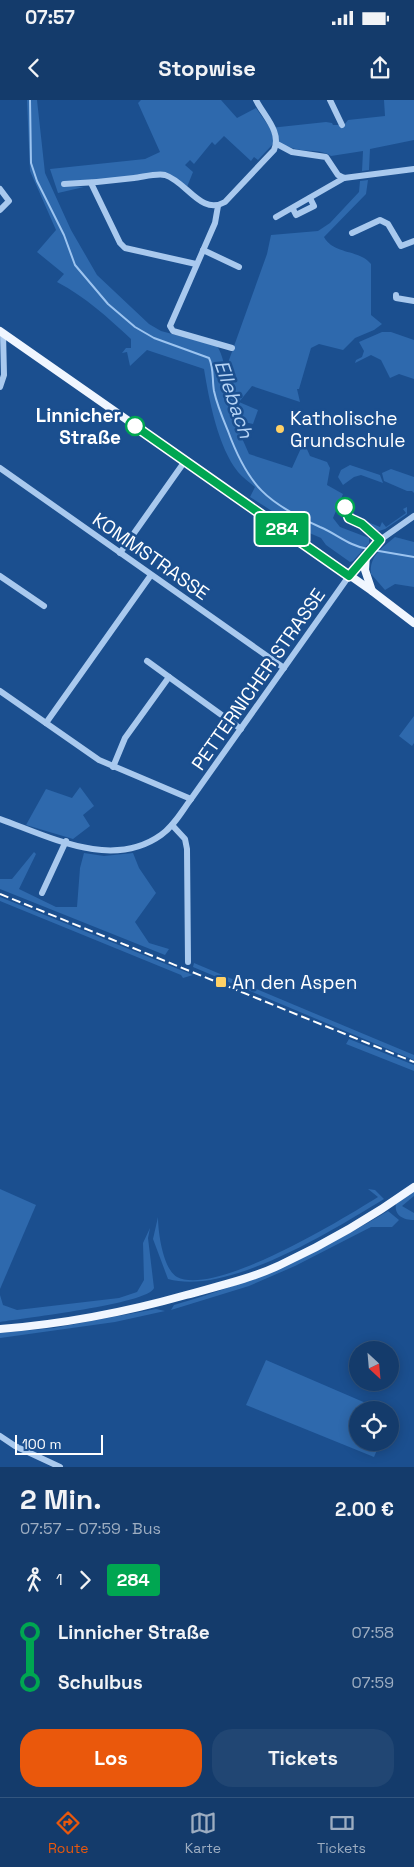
<!DOCTYPE html>
<html lang="de">
<head>
<meta charset="utf-8">
<style>
	body { margin:0; font-family:"Space Grotesk",sans-serif; background:#214673; color:#f1f3f6; height:100vh; display:flex; flex-direction:column; font-size:19px; white-space:nowrap }
	* { box-sizing:border-box; margin:0 }
	p { font-size:16px; color:#9dadc1 }
	.icon { flex:none; width:28px; height:28px; fill:none; stroke:currentColor; stroke-width:2; stroke-linecap:round; stroke-linejoin:round }
	.map { position:relative; height:1367px; overflow:hidden }
	.details { display:flex; flex-direction:column; background:#143b6b; flex:1 }
	.details>* { flex:none }
	.badge { padding:0 10px; border-radius:4px; font-size:18px; line-height:32px }
	.needle { width:32px; rotate:154deg }
	.buttons { position:absolute; left:349px; top:1241px; display:grid; gap:10px }
	.buttons a { display:grid; place-items:center; width:50px; height:50px; border-radius:50%; background:#143b6b; box-shadow:0 2px 12px #0003,0 0 0 1px #33557e; font-size:25px }
	.scale { position:absolute; left:15px; bottom:12px; width:88px; box-sizing:border-box; padding-left:5px; border:2px solid #fff; border-top:0; font-size:14px; line-height:18px; white-space:nowrap; color:#fff; -webkit-text-stroke:4px #1b4f8f; paint-order:stroke }
	.map>.badge { position:absolute; translate:-50% -50%; box-shadow:0 0 0 2px #fff }
	.legs { display:flex; align-items:center; gap:8px; height:55px; padding:0 20px; font-size:16px }
	.legs p { margin-inline-start:auto }
	.summary { display:flex; align-items:center; justify-content:space-between; height:85px; padding:0 20px }
	h1 { font-size:28px; font-weight:800; line-height:38px }
	.cta { display:flex; gap:10px; margin-top:auto; padding:10px 20px }
	.cta a { flex:1; height:58px; border-radius:20px; background:#ea580c; color:#fff; font-size:20px; font-weight:800; line-height:58px; text-align:center }
	.cta a+a { background:#214673; color:#f1f3f6 }
	ul { padding:0 20px; list-style:none }
	li { display:flex; align-items:center; gap:18px; height:50px; font-size:19px }
	li i { display:grid; place-items:center; width:8px; height:100%; margin:0 6px; background:currentColor }
	li i::after { content:''; width:12px; height:12px; margin:-6px; border:4px solid; border-radius:50%; background:#143b6b }
	li p { margin-inline-start:auto }
	li:first-child i { background:linear-gradient(#0000 50%,currentColor 0) }
	li:last-child i { background:linear-gradient(currentColor 50%,#0000 0) }
	.status { display:flex; justify-content:space-between; align-items:center; height:35px; padding:0 25px; background:#143b6b; direction:ltr }
	.status svg { height:14px; fill:currentColor }
	header { display:flex; justify-content:space-between; align-items:center; height:65px; padding:0 20px; background:#143b6b; font-size:22px; font-weight:800 }
	.menu { display:flex; justify-content:space-around; align-items:center; height:70px; border-top:1px solid #33557e; background:#143b6b; font-size:14px; color:#9dadc1 }
	.menu a { display:grid; justify-items:center; gap:2px }
	.menu .active { color:#ea580c }
	.map>svg:first-child { display:block }
	.green { fill:#2e69ad }
	.lines { fill:none; stroke-linecap:round; stroke-linejoin:round }
	.stream { stroke:#9cc4f0; stroke-width:2 }
	.minor { stroke:#a9c9ee; stroke-width:6 }
	.major { stroke:#f0f6ff; stroke-width:8 }
	.rail { stroke:#fff; stroke-width:2; stroke-dasharray:9 4; stroke-linecap:butt }
	.line-1-casing { stroke:#fff; stroke-width:11 }
	.line-1 { stroke:#00a651; stroke-width:8 }
	.stop-1-dot { fill:#fff; stroke:#00a651; stroke-width:2.5 }
	.poi-dot { fill:#ffd166; stroke:#1b4f8f; stroke-width:2 }
	.labels { text-anchor:middle; stroke-width:5; stroke-linejoin:round; paint-order:stroke }
	.stop-label { font-size:19px; font-weight:bold; fill:#fff; stroke:#1b4f8f; text-anchor:end }
	.poi-label { font-size:19px; fill:#fff; stroke:#1b4f8f; text-anchor:start }
	.street-label { font-size:19px; fill:#fff; stroke:#1b4f8f }
	.water-label { font-size:20px; font-style:italic; fill:#b5d3f5; stroke:#1b4f8f }
</style>
</head>
<body>
<div class="status"><b>07:57</b><svg viewBox="0 0 49 12"><path d="M0 12V9h3v3zM5 12V6h3v6zM10 12V3h3v9zM15 12V0h3v12zM26 1h20v11H26zM47 4h2v5h-2z"/></svg></div>
<header><svg class="icon" aria-label="back" viewBox="0 0 24 24"><path d="M15 5l-7 7 7 7"/></svg>Stopwise<svg class="icon" aria-label="share" viewBox="0 0 24 24"><path d="M12 15V3M7 8l5-5 5 5M5 13v7h14v-7"/></svg></header>
<div class="map">
<svg width="414" height="1367" viewBox="0 0 414 1367">
	<rect width="100%" height="100%" fill="#1b4f8f"/>
	<g class="green">
		<path d="M27 0H37L45 73 71 130 97 175 149 224 161 231 217 246C229 265 224 289 231 311 236 326 243 340 249 354L292 368 302 346 306 347 310 356 327 362 330 368 327 385 343 394 333 418 340 427 369 438V443L353 461 350 462 326 445 321 438 300 429 250 397 255 387C249 382 242 377 238 372 218 347 209 300 204 269L147 250 130 266 127 252 122 253 126 248H131V239C106 216 87 198 57 182L64 174 37 152 56 130 30 71Z"/>
		<path d="M141 0H221L237 18 256 8 270 28 326 22 332 23 333 25H344L348 20 385 16 384 0H414V40L370 49 369 70 362 71 363 51 331 56C321 49 308 52 296 49 286 47 283 43 273 44L258 60 254 57 251 61 224 36 215 45 212 42 194 64 190 60 185 65 193 72 187 87 172 76 63 86 84 87 58 93 50 69 145 59 160 52 138 3Z"/>
		<path d="M368 80 366 94 324 137C334 155 359 149 371 164V215L382 224 374 230 355 238 343 250 319 244 311 248 299 289H297L300 302 252 286 239 302 258 310 253 324 244 322 239 324C229 303 225 283 229 260L267 154 271 135 318 131 330 123 359 92 360 81Z"/>
		<polygon points="382,232 391,232 414,240 414,279 399,274 390,278 381,260 371,255 355,263 356,260 362,257 364,251 359,242"/>
		<polygon points="350,365 380,375 383,383 361,375 354,377 343,385 338,377 341,370"/>
		<polygon points="391,369 414,377 414,393 412,391 407,391 384,381 382,373"/>
		<polygon points="407,407 407,414 385,429 376,432 356,418 358,415 358,418 380,427 382,422 386,427 406,413 403,409"/>
		<path d="M395 437 414 442V487L395 484 385 490 371 474C369 456 382 448 395 437Z"/>
		<polygon points="414,616 414,643 412,646 399,636"/>
		<polygon points="80,687 94,706 83,715 90,726 73,739 26,725 46,689 72,698"/>
		<polygon points="34,752 36,754 19,789 56,807 77,807 80,768 84,753 104,756 133,753 139,768 156,793 135,822 149,843 169,849 165,855 0,789 0,779 12,779"/>
		<polygon points="0,797 193,875 183,878 181,875 0,801"/>
		<polygon points="194,863 414,955 414,960 193,867"/>
		<polygon points="349,939 414,965 414,971 346,944"/>
		<polygon points="0,1089 36,1105 0,1189"/>
		<path d="M368 1089 375 1090 384 1099C333 1130 228 1196 168 1179L153 1139 158 1117C158 1132 163 1169 177 1177 215 1197 343 1119 378 1097Z"/>
		<path d="M414 1091V1096L402 1106 414 1113V1120C404 1120 394 1116 396 1104Z"/>
		<path d="M388 1111 399 1120 392 1127H371L295 1166 249 1186 171 1210 174 1205C254 1182 316 1154 388 1111Z"/>
		<path d="M150 1128 148 1138 154 1188C148 1204 23 1218 0 1222V1195L3 1205 17 1210 119 1198 137 1192 144 1180 143 1143Z"/>
		<polygon points="156,1209 165,1211 115,1222 0,1238 0,1233 54,1228"/>
		<polygon points="266,1260 382,1310 358,1310 358,1342 380,1343 374,1357 246,1305"/>
	</g>
	<g class="lines">
		<g class="stream">
			<path d="M30 0 31 63 37 81 64 135 75 165 108 204 135 227 154 238 209 258C214 268 212 280 214 291 217 305 223 319 228 331 248 386 267 403 320 427 337 434 349 446 368 449"/>
			<polyline points="373,450 414,457"/>
		</g>
		<g class="minor">
			<polyline points="330,0 342,25"/>
			<polyline points="277,44 292,52 326,57 338,75 344,78 414,69"/>
			<polyline points="91,83 120,143 125,148 196,164"/>
			<path d="M64 84C88 83 111 81 134 78 143 77 157 73 165 75 187 82 201 116 225 102L274 50C282 32 264 16 256 0"/>
			<polyline points="0,89 9,101 0,110"/>
			<polyline points="218,106 215,123 170,226 173,231 232,248"/>
			<polyline points="293,109 296,115 314,106 310,98"/>
			<polyline points="276,117 344,78"/>
			<polyline points="352,133 380,120 388,124 401,146 414,141"/>
			<polyline points="203,150 239,167"/>
			<polyline points="396,195 396,198 414,201"/>
			<polyline points="0,287 4,275 3,233"/>
			<polyline points="0,368 284,568"/>
			<polyline points="120,453 185,361"/>
			<polyline points="0,476 44,506"/>
			<polyline points="147,561 169,577"/>
			<polyline points="0,591 99,660 191,699"/>
			<polyline points="46,623 151,475"/>
			<polyline points="113,667 125,638 169,577 241,629"/>
			<path d="M0 719C50 737 112 770 161 735 174 726 182 711 191 699L349 476 380 440 414 416"/>
			<polyline points="172,725 185,739 187,749 188,862"/>
			<polyline points="42,793 66,741"/>
			<polyline points="0,1336 15,1346 60,1367"/>
		</g>
		<g class="major">
			<polyline points="0,231 372,491 414,523"/>
			<polyline points="366,455 365,470 372,491"/>
			<path d="M0 1229C63 1224 126 1212 186 1195 218 1186 250 1179 280 1165 327 1143 372 1117 414 1087"/>
		</g>
		<polyline class="rail" points="0,794 414,962"/>
	</g>
	<g class="lines">
		<defs>
			<polyline id="line-1" points="135,326 349,476 380,440 362,424 349,418 345,407"/>
		</defs>
		<use href="#line-1" class="line-1-casing"/>
		<use href="#line-1" class="line-1"/>
	</g>
	<g class="stop-1-dot">
		<circle cx="135" cy="326" r="9"/>
		<circle cx="345" cy="407" r="9"/>
	</g>
	<g class="poi-dot">
		<circle cx="280" cy="329" r="5"/>
		<rect x="215" y="876" width="12" height="12" rx="2.5"/>
	</g>
	<g class="labels">
		<g class="stop-label">
			<text x="121" y="322">Linnicher<tspan x="121" dy="22">Straße</tspan></text>
		</g>
		<g class="poi-label">
			<text x="290" y="325">Katholische<tspan x="290" dy="22">Grundschule</tspan></text>
			<text x="232" y="889">An den Aspen</text>
		</g>
		<g class="street-label">
			<text transform="translate(151 456) rotate(35)" y="7">KOMMSTRASSE</text>
			<text transform="translate(258 579) rotate(-55)" y="7">PETTERNICHER STRASSE</text>
		</g>
		<g class="water-label">
			<text transform="translate(234 299) rotate(71)" y="7">Ellebach</text>
		</g>
	</g>
</svg>
<div class="buttons">
<a><svg class="needle" viewBox="-14 -14 28 28"><path d="M0-13l5 13h-10z" fill="#e53935"/><path d="M0 13l5-13h-10z" fill="#9dadc1"/></svg></a>
<a><svg class="icon" aria-label="locate" viewBox="0 0 24 24"><circle cx="12" cy="12" r="6"/><path d="M12 2v4M12 18v4M2 12h4M18 12h4"/></svg></a>
</div>
<div class="scale">100 m</div>
<b class="badge" style="left:282px;top:429px;background:#00a651;color:#fff">284</b>
</div>
<section class="details">
<div class="summary"><div><h1>2 Min.</h1><p>07:57 – 07:59 · Bus</p></div><b>2.00 €</b></div>
<div class="legs"><svg class="icon" aria-label="walk" viewBox="0 0 24 24"><circle cx="13" cy="4" r="2"/><path d="M13 8l-2 6 4 7M11 14l-3 7M7 12l3-4h3l4 4"/></svg>1<svg class="icon" aria-label="forward" viewBox="0 0 24 24"><path d="M9 5l7 7-7 7"/></svg><b class="badge" style="background:#00a651;color:#fff">284</b></div>
<ul>
<li><i style="color:#00a651"></i><b>Linnicher Straße</b><p>07:58</p></li>
<li><i style="color:#00a651"></i><b>Schulbus</b><p>07:59</p></li>
</ul>
<div class="cta"><a>Los</a><a>Tickets</a></div>
</section>
<nav class="menu">
<a class="active"><svg class="icon" aria-label="directions" viewBox="0 0 24 24"><path d="M12 3l9 9-9 9-9-9zM9 14v-3h6M13 9l2 2-2 2"/></svg>Route</a>
<a><svg class="icon" aria-label="map" viewBox="0 0 24 24"><path d="M3 6l6-2 6 2 6-2v14l-6 2-6-2-6 2zM9 4v14M15 6v14"/></svg>Karte</a>
<a><svg class="icon" aria-label="tickets" viewBox="0 0 24 24"><path d="M3 7h18v10H3zM15 7v10"/></svg>Tickets</a>
</nav>
</body>
</html>
